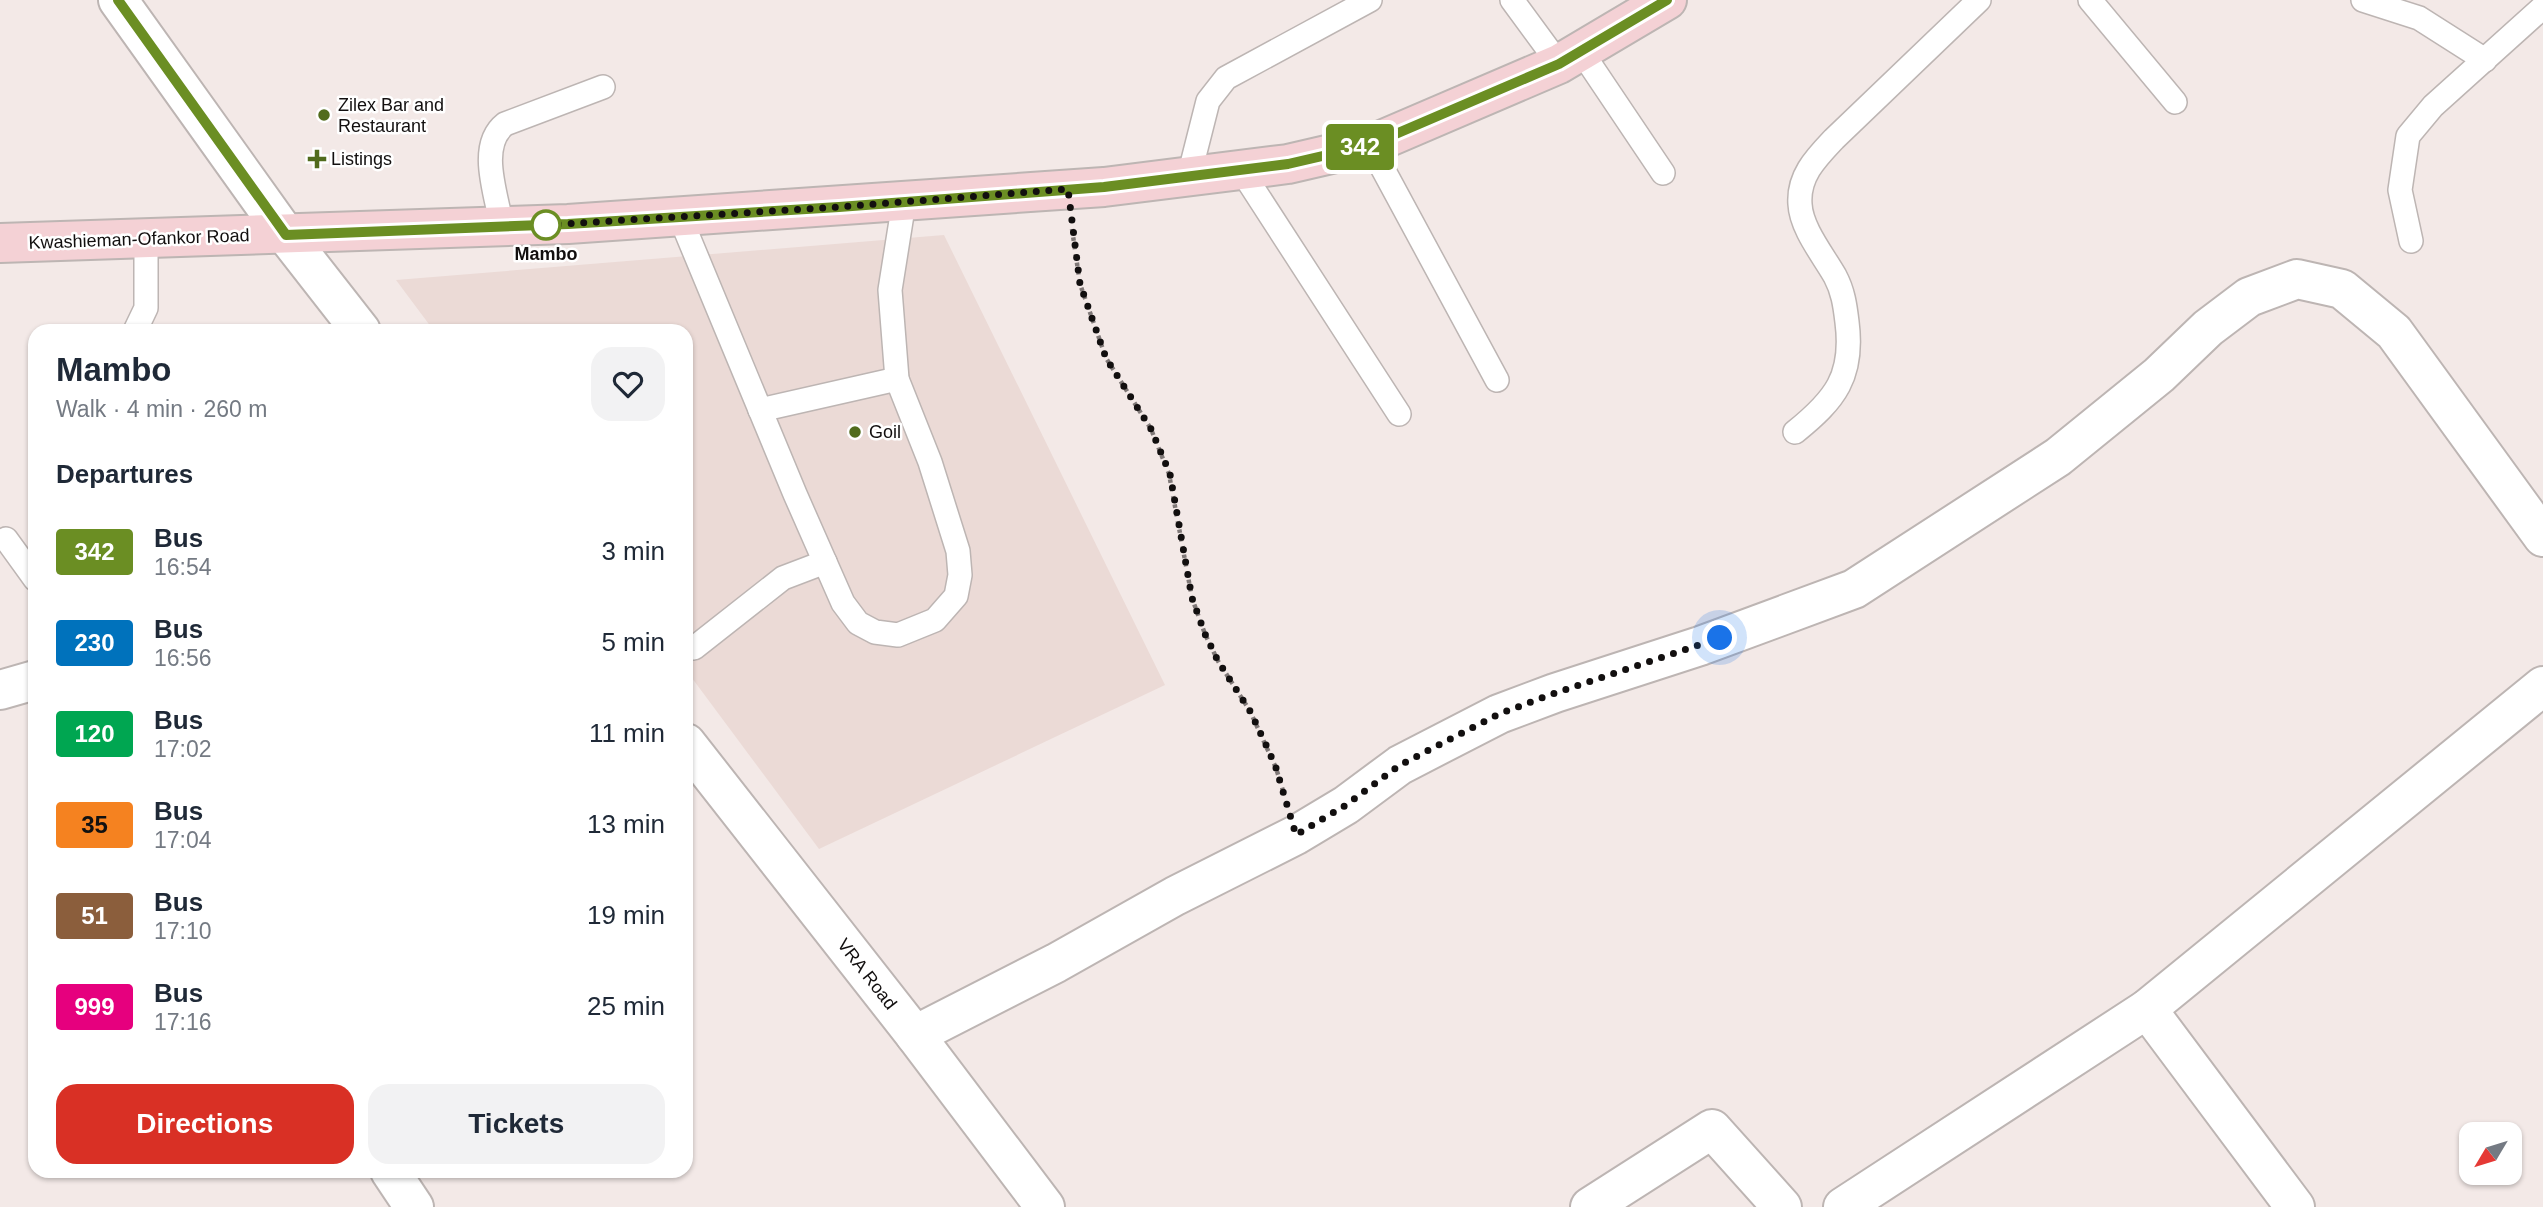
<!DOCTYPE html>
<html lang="en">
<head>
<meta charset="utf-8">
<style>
	body { margin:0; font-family:Helvetica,sans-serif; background:#f2f2f3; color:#1f2937; height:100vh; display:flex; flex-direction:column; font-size:26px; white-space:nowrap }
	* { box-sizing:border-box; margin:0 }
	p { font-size:23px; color:#747a83 }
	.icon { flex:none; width:38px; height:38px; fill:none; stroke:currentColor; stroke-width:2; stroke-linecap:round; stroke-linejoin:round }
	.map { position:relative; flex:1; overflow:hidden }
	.panel { position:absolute; left:28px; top:324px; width:665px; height:854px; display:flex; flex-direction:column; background:#fff; border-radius:21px; box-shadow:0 2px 5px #0004 }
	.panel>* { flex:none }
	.badge { padding:0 14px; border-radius:5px; font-size:24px; line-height:46px }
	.needle { width:46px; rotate:232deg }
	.tools { position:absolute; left:2459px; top:1122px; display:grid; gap:14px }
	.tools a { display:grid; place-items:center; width:63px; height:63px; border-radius:14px; background:#fff; box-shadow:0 2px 5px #0004; font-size:35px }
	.you { position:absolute; width:35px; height:35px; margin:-18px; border:5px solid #fff; border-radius:50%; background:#1a73e8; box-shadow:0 0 0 10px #1a73e833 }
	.map>.badge { position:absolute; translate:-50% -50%; box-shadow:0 0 0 4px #fff }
	h2 { padding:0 28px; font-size:26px; line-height:63px }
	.round { display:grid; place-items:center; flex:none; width:74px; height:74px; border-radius:21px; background:#f2f2f3 }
	.headline { display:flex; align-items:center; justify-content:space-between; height:119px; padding:0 28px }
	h1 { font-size:33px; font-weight:800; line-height:52px }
	.primary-button { display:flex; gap:14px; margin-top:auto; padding:14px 28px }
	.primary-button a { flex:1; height:80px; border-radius:21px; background:#d93025; color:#fff; font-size:28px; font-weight:800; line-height:80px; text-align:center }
	.primary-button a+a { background:#f2f2f3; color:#1f2937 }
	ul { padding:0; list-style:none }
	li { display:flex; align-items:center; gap:21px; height:91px; padding:0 28px }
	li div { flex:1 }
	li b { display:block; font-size:26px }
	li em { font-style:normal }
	li .badge { min-width:77px; font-weight:700; text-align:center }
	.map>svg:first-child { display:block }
	.built { fill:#ebdad6 }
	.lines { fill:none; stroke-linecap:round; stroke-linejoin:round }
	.service-casing { stroke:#bdb5b3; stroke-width:26 }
	.minor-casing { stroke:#bdb5b3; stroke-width:42 }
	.tertiary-casing { stroke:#bdb5b3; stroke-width:42 }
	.secondary-casing { stroke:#bdb5b3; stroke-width:42 }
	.path { stroke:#807978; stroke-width:4.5; stroke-dasharray:3.5 5; stroke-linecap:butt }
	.service { stroke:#fff; stroke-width:23 }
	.minor { stroke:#fff; stroke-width:38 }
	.tertiary { stroke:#fff; stroke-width:38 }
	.secondary { stroke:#f4d1d5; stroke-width:38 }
	.line-casing { stroke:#fff; stroke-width:16 }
	.line { stroke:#6b8e23; stroke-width:10 }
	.walk { stroke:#120f0f; stroke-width:7; stroke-dasharray:0 12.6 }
	.poi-dot { fill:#516b1c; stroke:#fff; stroke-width:2.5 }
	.stop-dot { fill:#fff; stroke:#6b8e23; stroke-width:3.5 }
	.labels { text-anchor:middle; stroke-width:5; stroke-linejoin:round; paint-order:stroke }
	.poi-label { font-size:18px; fill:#120f0f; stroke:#fff; text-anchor:start }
	.street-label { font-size:18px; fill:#120f0f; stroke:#fff }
	.stop-label { font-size:18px; font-weight:bold; fill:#120f0f; stroke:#fff }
</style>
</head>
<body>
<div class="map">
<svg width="2543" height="1207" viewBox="0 0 2543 1207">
	<rect width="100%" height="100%" fill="#f3e9e7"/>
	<polygon class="built" points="944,235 1165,685 819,849 686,670 686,331 434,331 396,280"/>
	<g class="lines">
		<defs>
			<g id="service">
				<polyline points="1512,0 1559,64"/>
				<polyline points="2090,0 2175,102"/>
				<polyline points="2363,0 2419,18 2485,60"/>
				<polyline points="1581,51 1663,173"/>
				<polyline points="1370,145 1497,380"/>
				<polyline points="1241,170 1399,414"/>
				<polyline points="1189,176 1208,101 1226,78 1370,0"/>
				<polyline points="680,217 795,494 843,603 858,623 875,632 898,635 935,620 956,596 960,575 958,551 930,462 897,379 890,290 904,202"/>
				<path d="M502 227C497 196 477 146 505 124L603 87"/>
				<polyline points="2411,241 2400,190 2408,136 2433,106 2543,7"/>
				<polyline points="135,331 146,308 146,239"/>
				<polyline points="760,410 897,379"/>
				<path d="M1795 432C1835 400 1854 376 1847 322 1845 305 1843 291 1835 276 1823 255 1801 228 1800 204 1798 176 1816 158 1834 139L1979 0"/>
				<polyline points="6,539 35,579"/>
				<polyline points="694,648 783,578 825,562"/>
			</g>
			<g id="minor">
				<polyline points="118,0 286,235"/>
				<polyline points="0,690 35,680"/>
				<polyline points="2147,1009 2295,1207"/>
				<polyline points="915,1035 1056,963 1175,896 1296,835 1346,805 1400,765 1499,714 1555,693 1700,646 1854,589 2058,457 2159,375 2208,328 2249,297 2297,279 2342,289 2394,332 2543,537"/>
				<polyline points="390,1171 414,1207"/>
				<polyline points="1590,1207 1712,1129 1782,1207"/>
				<polyline points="1843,1207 2147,1009 2543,686"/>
			</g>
			<g id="tertiary">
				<polyline points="286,235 361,331"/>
				<polyline points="686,743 915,1035 1045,1207"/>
			</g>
			<polyline id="secondary" points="0,243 568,224 1104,187 1288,164 1370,145 1559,64 1667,0"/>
		</defs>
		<use href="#service" class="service-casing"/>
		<use href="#minor" class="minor-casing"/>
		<use href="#tertiary" class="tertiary-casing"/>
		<use href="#secondary" class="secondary-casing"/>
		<polyline class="path" points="1072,229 1080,284 1106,358 1151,429 1169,474 1192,598 1205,634 1218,661 1250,711 1276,768 1284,794"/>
		<use href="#service" class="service"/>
		<use href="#minor" class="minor"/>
		<use href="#tertiary" class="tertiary"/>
		<use href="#secondary" class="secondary"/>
	</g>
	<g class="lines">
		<defs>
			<polyline id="line" points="118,0 286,235 568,224 839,207 1104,187 1288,164 1370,145 1559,64 1667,0"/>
		</defs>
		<use href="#line" class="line-casing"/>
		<use href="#line" class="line"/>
		<polyline class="walk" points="546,225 839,207 1068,189 1080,284 1106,358 1151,429 1170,474 1192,598 1205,634 1218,661 1250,711 1268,749 1276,768 1296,835 1346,805 1400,765 1499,714 1555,693 1720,638"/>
	</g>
	<g class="poi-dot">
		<circle cx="324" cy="115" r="7"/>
		<path d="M313.5 148.5h7v7h7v7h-7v7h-7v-7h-7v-7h7z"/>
		<circle cx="855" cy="432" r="7"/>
	</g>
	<circle class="stop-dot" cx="546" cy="225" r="14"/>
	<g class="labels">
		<g class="poi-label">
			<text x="338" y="111">Zilex Bar and<tspan x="338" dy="21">Restaurant</tspan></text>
			<text x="331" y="165">Listings</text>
			<text x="869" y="438">Goil</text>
		</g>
		<g class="street-label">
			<text transform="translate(139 239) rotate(-2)" y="6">Kwashieman-Ofankor Road</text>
			<text transform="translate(867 974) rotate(52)" y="6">VRA Road</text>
		</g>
		<g class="stop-label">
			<text x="546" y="260">Mambo</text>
		</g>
	</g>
</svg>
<div class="tools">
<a><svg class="needle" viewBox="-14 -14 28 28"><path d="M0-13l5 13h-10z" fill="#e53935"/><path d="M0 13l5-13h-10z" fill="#747a83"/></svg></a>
</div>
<div class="you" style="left:1720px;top:638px"></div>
<b class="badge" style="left:1360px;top:147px;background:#6b8e23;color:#fff">342</b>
<section class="panel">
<div class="headline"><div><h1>Mambo</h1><p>Walk · 4 min · 260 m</p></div><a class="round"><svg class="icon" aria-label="heart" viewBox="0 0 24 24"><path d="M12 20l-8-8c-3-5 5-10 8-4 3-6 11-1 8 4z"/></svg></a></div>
<h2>Departures</h2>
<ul>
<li><span class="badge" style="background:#6b8e23;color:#fff">342</span><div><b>Bus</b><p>16:54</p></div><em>3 min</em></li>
<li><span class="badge" style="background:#0072bc;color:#fff">230</span><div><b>Bus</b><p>16:56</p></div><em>5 min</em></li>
<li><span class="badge" style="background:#00a651;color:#fff">120</span><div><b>Bus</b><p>17:02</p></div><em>11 min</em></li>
<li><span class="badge" style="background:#f58220;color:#111">35</span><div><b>Bus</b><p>17:04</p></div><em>13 min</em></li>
<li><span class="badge" style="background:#8b5e3c;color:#fff">51</span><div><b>Bus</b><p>17:10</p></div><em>19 min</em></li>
<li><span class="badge" style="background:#e6007e;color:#fff">999</span><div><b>Bus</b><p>17:16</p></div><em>25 min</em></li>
</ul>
<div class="primary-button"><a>Directions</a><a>Tickets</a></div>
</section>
</div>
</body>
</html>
